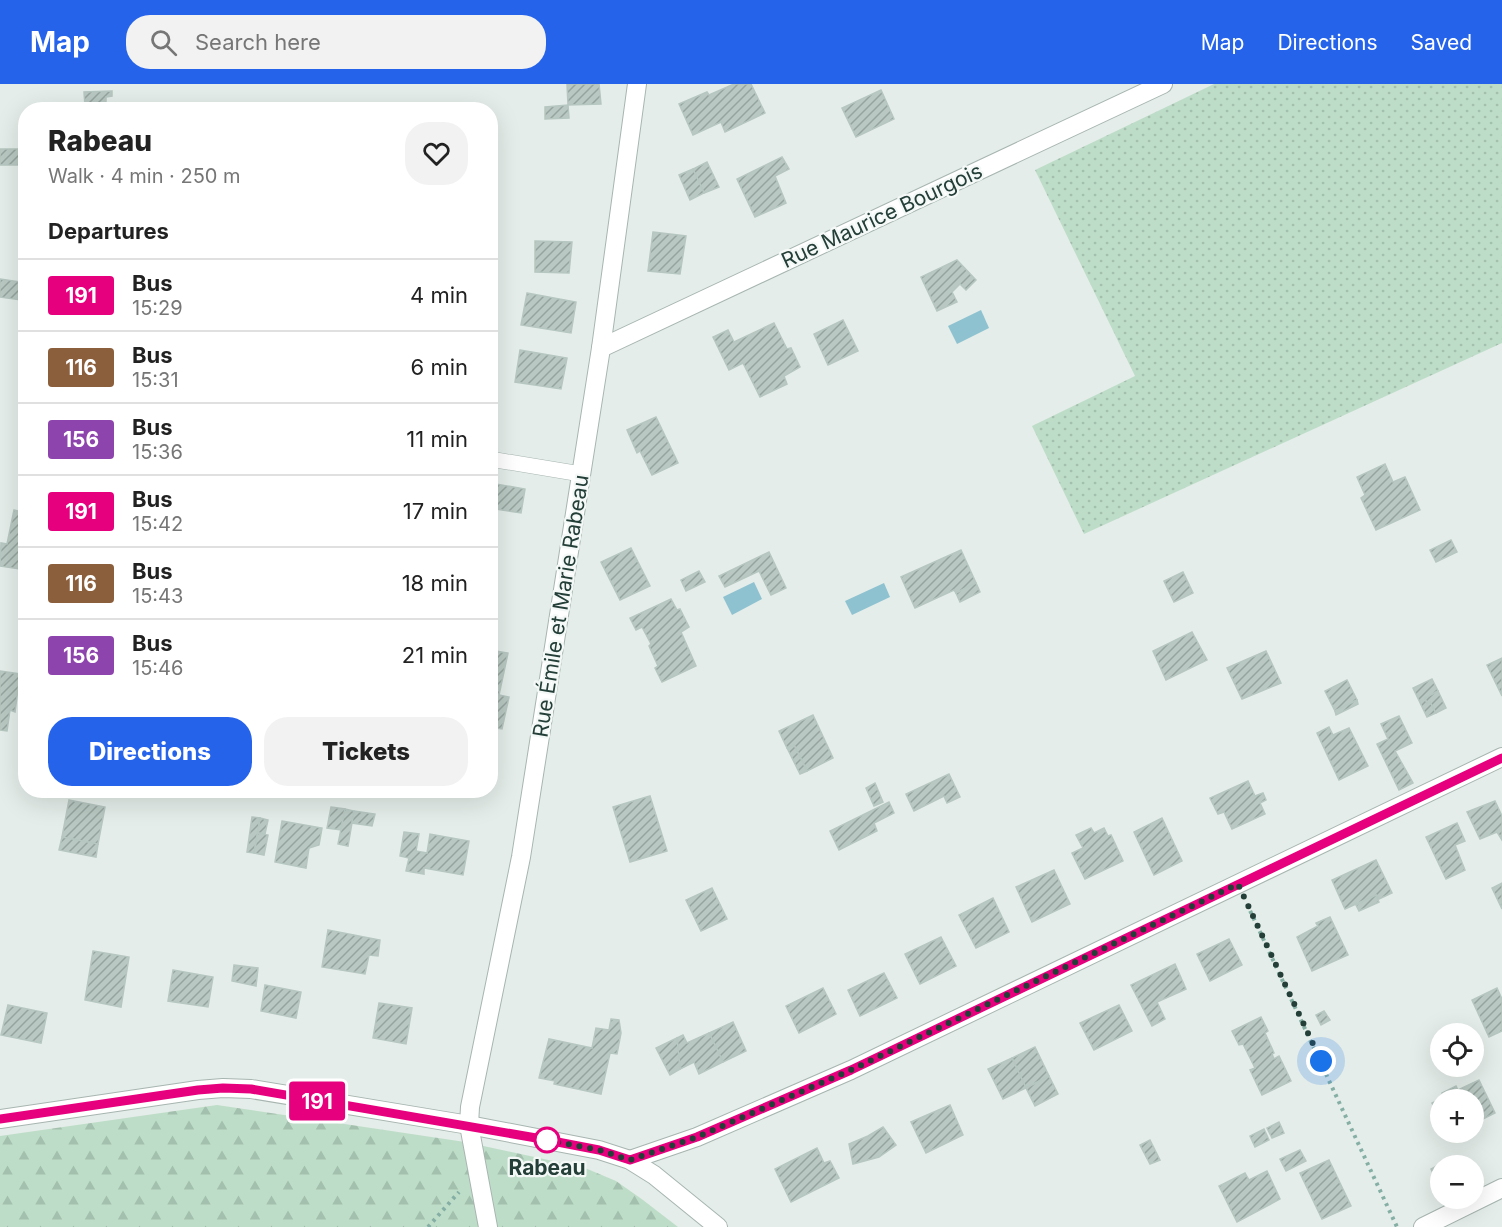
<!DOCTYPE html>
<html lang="en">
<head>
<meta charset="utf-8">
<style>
	body { margin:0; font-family:Inter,sans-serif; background:#f2f2f2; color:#222; height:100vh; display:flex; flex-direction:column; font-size:22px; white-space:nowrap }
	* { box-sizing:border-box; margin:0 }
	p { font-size:20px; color:#767676 }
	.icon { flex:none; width:33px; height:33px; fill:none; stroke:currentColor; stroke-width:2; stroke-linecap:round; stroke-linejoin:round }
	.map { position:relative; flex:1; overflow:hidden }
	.drawer { position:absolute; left:18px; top:18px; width:480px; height:696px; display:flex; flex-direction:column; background:#fff; border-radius:24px; box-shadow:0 6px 24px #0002 }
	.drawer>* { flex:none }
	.badge { padding:0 12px; border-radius:4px; font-size:21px; line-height:39px }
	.buttons { position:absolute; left:1430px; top:939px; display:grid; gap:12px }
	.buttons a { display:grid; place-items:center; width:54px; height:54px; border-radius:50%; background:#fff; box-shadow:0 6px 24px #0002; font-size:30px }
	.you { position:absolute; width:30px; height:30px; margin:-15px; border:4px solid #fff; border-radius:50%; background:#1a73e8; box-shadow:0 0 0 9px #1a73e833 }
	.map>.badge { position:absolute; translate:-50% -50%; box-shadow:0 0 0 3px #fff }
	h2 { padding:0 30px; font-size:22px; line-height:54px }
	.round { display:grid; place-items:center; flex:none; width:63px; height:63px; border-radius:24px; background:#f2f2f2 }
	.head { display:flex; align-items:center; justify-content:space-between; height:102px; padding:0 30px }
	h1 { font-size:28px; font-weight:800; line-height:45px }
	.action { display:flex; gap:12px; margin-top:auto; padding:12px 30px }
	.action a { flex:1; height:69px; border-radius:24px; background:#2563eb; color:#fff; font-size:24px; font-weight:800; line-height:69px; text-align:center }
	.action a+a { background:#f2f2f2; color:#222 }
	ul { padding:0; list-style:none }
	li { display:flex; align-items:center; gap:18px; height:72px; padding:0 30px; border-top:2px solid #e0e0e0 }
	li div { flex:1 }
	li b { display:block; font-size:22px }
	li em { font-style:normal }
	li .badge { min-width:66px; font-weight:700; text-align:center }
	header { display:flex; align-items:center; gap:36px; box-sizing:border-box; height:84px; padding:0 30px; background:#2563eb; color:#fff }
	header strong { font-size:28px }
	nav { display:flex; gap:33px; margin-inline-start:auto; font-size:21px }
	.search { width:420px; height:54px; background:#f2f2f2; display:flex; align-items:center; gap:15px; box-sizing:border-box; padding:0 21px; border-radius:24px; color:#767676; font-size:22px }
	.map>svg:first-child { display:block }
	.grass { fill:url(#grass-dots) }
	.forest { fill:url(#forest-firs) }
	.water { fill:#8ec2d0 }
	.building { fill:url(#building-hatch); stroke:#b6c6c0; stroke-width:1.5 }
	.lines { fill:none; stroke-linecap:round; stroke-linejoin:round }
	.lane-casing { stroke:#a7b5b0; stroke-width:16 }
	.street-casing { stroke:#a7b5b0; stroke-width:20 }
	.path { stroke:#85afa4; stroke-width:4; stroke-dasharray:3 4.5; stroke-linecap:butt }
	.lane { stroke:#fff; stroke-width:15 }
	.street { stroke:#fff; stroke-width:18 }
	.line-casing { stroke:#fff; stroke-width:14 }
	.line { stroke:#e6007e; stroke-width:9 }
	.walk { stroke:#243e38; stroke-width:6; stroke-dasharray:0 10.8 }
	.stop-dot { fill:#fff; stroke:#e6007e; stroke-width:3 }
	.labels { text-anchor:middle; stroke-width:4.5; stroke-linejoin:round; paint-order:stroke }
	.street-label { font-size:21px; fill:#243e38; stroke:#f4f9f7 }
	.stop-label { font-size:21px; font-weight:bold; fill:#243e38; stroke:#f4f9f7 }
</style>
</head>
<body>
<header>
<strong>Map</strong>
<div class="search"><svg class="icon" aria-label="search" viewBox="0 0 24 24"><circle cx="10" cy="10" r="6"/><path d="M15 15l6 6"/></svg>Search here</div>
<nav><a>Map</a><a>Directions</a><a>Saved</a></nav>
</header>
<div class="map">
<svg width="1502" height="1143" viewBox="0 0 1502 1143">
	<defs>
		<pattern id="grass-dots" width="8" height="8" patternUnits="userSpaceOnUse" patternTransform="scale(1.5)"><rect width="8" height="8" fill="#beddc8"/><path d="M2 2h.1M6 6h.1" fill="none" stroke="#a3bfad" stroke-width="1.8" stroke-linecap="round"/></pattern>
		<pattern id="forest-firs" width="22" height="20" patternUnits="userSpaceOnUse" patternTransform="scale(1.5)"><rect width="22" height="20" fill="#beddc8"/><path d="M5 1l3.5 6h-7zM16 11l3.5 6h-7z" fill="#a3bfad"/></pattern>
		<pattern id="building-hatch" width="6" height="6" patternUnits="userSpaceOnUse" patternTransform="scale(1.5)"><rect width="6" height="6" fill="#b9c8c2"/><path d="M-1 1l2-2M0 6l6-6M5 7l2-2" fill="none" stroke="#96a49f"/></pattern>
	</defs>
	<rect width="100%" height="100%" fill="#e4ede9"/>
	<polygon class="grass" points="1214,0 1502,0 1502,259 1084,450 1032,342 1135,292 1035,86"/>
	<polygon class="forest" points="217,1021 465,1058 585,1084 616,1097 643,1116 678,1143 0,1143 0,1052"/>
	<g class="water">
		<polygon points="981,226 989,244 957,260 948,242"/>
		<polygon points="754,498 762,515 732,531 723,513"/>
		<polygon points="884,499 890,513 852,531 845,517"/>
	</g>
	<g class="building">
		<polygon points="567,0 599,0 601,20 568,21"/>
		<polygon points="734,0 751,0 765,29 725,48 721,38 693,51 679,20 707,8 709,11"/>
		<polygon points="881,6 894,35 856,53 842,24"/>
		<polygon points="112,7 112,12 106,13 106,20 85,22 84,8"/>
		<polygon points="568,21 569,34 545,35 545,23"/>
		<rect x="0" y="65" width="26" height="16"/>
		<polygon points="782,73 789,85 775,92 786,119 755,133 737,95"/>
		<polygon points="707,78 719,103 704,109 693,85"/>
		<polygon points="693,85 704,109 690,116 679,91"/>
		<polygon points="653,148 686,152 680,190 648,187"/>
		<polygon points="535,157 572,158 569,189 535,188"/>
		<polygon points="957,176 976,196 966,206 960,200 952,208 957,218 937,227 921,193"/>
		<polygon points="0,195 26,199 26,211 22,211 21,216 0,213"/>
		<polygon points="527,209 576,218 571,249 521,241"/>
		<polygon points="843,236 858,267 828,281 814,250"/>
		<polygon points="774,239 787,265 791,264 800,283 784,292 787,300 760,313 743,279 729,286 713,253 728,246 734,258"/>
		<polygon points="520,266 567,274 561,305 515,298"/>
		<polygon points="656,333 678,379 652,391 640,367 637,369 627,346"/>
		<polygon points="1385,380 1393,398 1405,393 1420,426 1376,446 1361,414 1365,411 1357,393"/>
		<polygon points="490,399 525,405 521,429 490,424"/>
		<polygon points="14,426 26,429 26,486 0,482 1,459 7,460"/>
		<polygon points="1451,456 1457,468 1436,478 1430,466"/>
		<polygon points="631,464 650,502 620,516 601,478"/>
		<polygon points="961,466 976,499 956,509 954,506 915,524 901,493"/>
		<polygon points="769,468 786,504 771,511 759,487 725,503 719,492"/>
		<polygon points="699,487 705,498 686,507 681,496"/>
		<polygon points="1183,488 1193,509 1174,518 1164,497"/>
		<polygon points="976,499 980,508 960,518 956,509"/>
		<polygon points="671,515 677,526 680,525 689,543 681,548 696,582 662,598 655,584 658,582 649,562 651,560 642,543 636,546 630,534"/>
		<polygon points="1192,548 1207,576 1166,596 1153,567"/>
		<polygon points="490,566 508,569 499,611 490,609"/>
		<polygon points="1266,567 1281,599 1242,615 1227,584"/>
		<polygon points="1502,574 1502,612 1487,581"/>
		<polygon points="0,587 20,590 15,628 10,626 7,647 0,646"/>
		<polygon points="1432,595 1438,607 1425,614 1427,619 1430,618 1436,629 1427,633 1413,604"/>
		<polygon points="1347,596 1357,616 1335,627 1325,607"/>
		<polygon points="1438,607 1446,624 1436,629 1430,618 1427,619 1425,614"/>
		<polygon points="490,609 509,613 502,645 490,643"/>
		<polygon points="1357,616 1358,620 1336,631 1335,627"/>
		<polygon points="813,631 833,674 807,687 794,661 787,664 779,647"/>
		<polygon points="1399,632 1412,659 1395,667 1413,699 1399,706 1377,660 1388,655 1381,640"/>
		<polygon points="1329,643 1333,651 1349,644 1368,682 1339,696 1317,649"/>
		<polygon points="794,661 807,687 800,690 787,664"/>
		<polygon points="949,690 960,713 947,719 944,712 914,727 906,710"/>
		<polygon points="1248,697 1255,712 1263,709 1266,716 1260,719 1265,730 1232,745 1224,728 1218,730 1210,714"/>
		<polygon points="875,699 883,718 874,722 866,704"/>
		<polygon points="650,712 667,767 630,778 613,723"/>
		<polygon points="69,716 105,723 98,760 62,753"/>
		<polygon points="1495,717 1502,732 1502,756 1497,748 1480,755 1467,728"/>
		<polygon points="889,718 894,729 874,739 877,747 839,766 830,747"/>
		<polygon points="331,723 345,725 341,746 327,744"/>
		<polygon points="345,725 354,727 348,762 338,760"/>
		<polygon points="354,727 375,730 372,742 352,739"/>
		<polygon points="252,733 260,734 254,769 247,768"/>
		<polygon points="260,734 268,736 265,750 258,749"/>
		<polygon points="1162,734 1182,777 1154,791 1134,748"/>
		<polygon points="282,737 322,744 319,761 309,764 306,784 275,778"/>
		<polygon points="1457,739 1465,757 1455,761 1465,786 1446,795 1426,753"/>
		<polygon points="1091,744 1094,749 1104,744 1108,752 1111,751 1123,777 1085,795 1072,769 1083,764 1076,751"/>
		<polygon points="404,748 419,750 416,767 427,769 430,750 469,757 463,791 424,784 424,790 406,787 409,774 400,772"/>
		<polygon points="258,749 268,751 264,771 254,769"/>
		<polygon points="62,753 98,760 96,773 59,766"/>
		<polygon points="1376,776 1392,809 1379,815 1376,811 1345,825 1332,796"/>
		<polygon points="1054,786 1070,820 1032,838 1016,803"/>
		<polygon points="1502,799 1502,825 1492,804"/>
		<polygon points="712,804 727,835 701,847 686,816"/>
		<polygon points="1376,811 1379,818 1359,827 1356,821"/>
		<polygon points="993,814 1009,848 976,864 959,831"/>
		<polygon points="1330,833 1348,871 1312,887 1297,853 1318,842 1316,839"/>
		<polygon points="328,846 380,856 378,872 369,871 365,890 322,883"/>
		<polygon points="941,853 956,882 920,900 905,870"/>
		<polygon points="1229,855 1242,881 1210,897 1197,870"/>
		<polygon points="93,867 129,873 121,923 85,916"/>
		<polygon points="1175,880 1186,905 1157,918 1165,935 1152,942 1131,901"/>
		<polygon points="234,881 258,884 256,902 232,897"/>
		<polygon points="173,886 213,893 208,923 168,917"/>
		<polygon points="884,889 897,914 860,932 848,906"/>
		<polygon points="265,901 301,908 296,934 261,927"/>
		<polygon points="823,904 836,930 799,949 786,922"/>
		<polygon points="1497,904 1502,915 1502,947 1489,953 1472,916"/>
		<polygon points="379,919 412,924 406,960 373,954"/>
		<polygon points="8,921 47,929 41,959 1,951"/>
		<polygon points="1119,921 1132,947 1094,966 1080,939"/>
		<polygon points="1324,927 1330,936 1321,941 1316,931"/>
		<polygon points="1261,933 1268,947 1265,949 1274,969 1272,970 1274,975 1279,972 1291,997 1262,1011 1250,986 1255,984 1243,960 1239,961 1232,947"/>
		<polygon points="611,935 619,936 621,949 617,970 610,969 601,1010 554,1000 555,997 539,994 549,955 592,964 596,944 609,946"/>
		<polygon points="733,938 746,967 723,978 709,949"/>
		<polygon points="709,949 723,978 699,990 694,978 680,985 677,954 683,951 687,959"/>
		<polygon points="677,954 680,985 670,991 656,964"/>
		<polygon points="1035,963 1049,992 1026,1004 1012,974"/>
		<polygon points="1012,974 1026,1004 1003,1015 988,985"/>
		<polygon points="1049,992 1058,1010 1035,1022 1026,1004"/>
		<polygon points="1479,996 1495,1029 1473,1040 1473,1016 1440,1016 1440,1036 1432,1019 1444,1013 1442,1009 1456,1002 1458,1006"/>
		<polygon points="950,1021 963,1051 926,1069 911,1038"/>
		<polygon points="1279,1038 1284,1049 1272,1054 1267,1044"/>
		<polygon points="883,1043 896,1061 879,1073 853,1080 849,1060 868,1052"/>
		<polygon points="1264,1045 1269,1056 1255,1063 1250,1052"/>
		<polygon points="1150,1056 1160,1076 1150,1080 1140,1061"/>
		<polygon points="817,1064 824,1079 830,1077 839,1094 791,1118 775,1085"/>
		<polygon points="1300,1066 1306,1077 1286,1087 1280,1075"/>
		<polygon points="1329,1076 1351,1122 1322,1135 1300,1089"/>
		<polygon points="1446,1077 1448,1082 1440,1082 1440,1104 1431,1085"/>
		<polygon points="1267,1087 1280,1115 1237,1138 1219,1102 1245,1089 1249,1096"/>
	</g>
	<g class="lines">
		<defs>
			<polyline id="lane" points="490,375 581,390"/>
			<g id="street">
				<polyline points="601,264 1163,0"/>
				<polyline points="0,1035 198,1006 223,1004 251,1005 469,1041 599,1066 630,1076 654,1091 718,1143"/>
				<polyline points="630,1076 697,1053 851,986 1502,673"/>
				<polyline points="488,1143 469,1041 470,1023 521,773 601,264 637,0"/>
				<polyline points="1423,1143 1502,1104"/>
			</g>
		</defs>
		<use href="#lane" class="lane-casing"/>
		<use href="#street" class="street-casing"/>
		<g class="path">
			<polyline points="1247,820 1397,1143"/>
			<polyline points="428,1143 459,1108"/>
		</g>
		<use href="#lane" class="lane"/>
		<use href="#street" class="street"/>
	</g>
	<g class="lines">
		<defs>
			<polyline id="line" points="0,1035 198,1006 223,1004 251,1005 542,1055 599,1066 630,1076 697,1053 851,986 1502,674"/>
		</defs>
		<use href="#line" class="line-casing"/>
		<use href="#line" class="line"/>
		<polyline class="walk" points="547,1056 542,1055 599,1066 630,1076 697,1053 851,986 1238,800 1321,977"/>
	</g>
	<circle class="stop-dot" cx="547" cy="1056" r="12"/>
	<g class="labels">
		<g class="street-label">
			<text transform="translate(882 132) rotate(-25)" y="7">Rue Maurice Bourgois</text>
			<text transform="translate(561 522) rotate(-81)" y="7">Rue Émile et Marie Rabeau</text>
		</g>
		<g class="stop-label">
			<text x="547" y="1091">Rabeau</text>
		</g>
	</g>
</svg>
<div class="buttons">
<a><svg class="icon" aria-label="locate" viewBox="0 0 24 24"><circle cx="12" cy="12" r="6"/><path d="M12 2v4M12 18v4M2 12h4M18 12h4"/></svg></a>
<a>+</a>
<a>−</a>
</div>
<div class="you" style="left:1321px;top:977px"></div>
<b class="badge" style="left:317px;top:1017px;background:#e6007e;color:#fff">191</b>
<section class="drawer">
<div class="head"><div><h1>Rabeau</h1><p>Walk · 4 min · 250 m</p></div><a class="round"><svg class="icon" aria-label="heart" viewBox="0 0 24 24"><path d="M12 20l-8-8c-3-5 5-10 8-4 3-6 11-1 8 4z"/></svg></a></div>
<h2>Departures</h2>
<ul>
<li><span class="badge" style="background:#e6007e;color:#fff">191</span><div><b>Bus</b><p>15:29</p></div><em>4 min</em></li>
<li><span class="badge" style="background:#8b5e3c;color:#fff">116</span><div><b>Bus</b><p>15:31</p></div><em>6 min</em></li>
<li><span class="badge" style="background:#8e44ad;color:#fff">156</span><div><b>Bus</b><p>15:36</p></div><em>11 min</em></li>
<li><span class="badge" style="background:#e6007e;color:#fff">191</span><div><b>Bus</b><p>15:42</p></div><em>17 min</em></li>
<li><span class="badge" style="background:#8b5e3c;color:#fff">116</span><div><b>Bus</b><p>15:43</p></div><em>18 min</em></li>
<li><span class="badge" style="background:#8e44ad;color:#fff">156</span><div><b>Bus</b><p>15:46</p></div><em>21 min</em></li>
</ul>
<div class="action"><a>Directions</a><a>Tickets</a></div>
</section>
</div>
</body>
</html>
